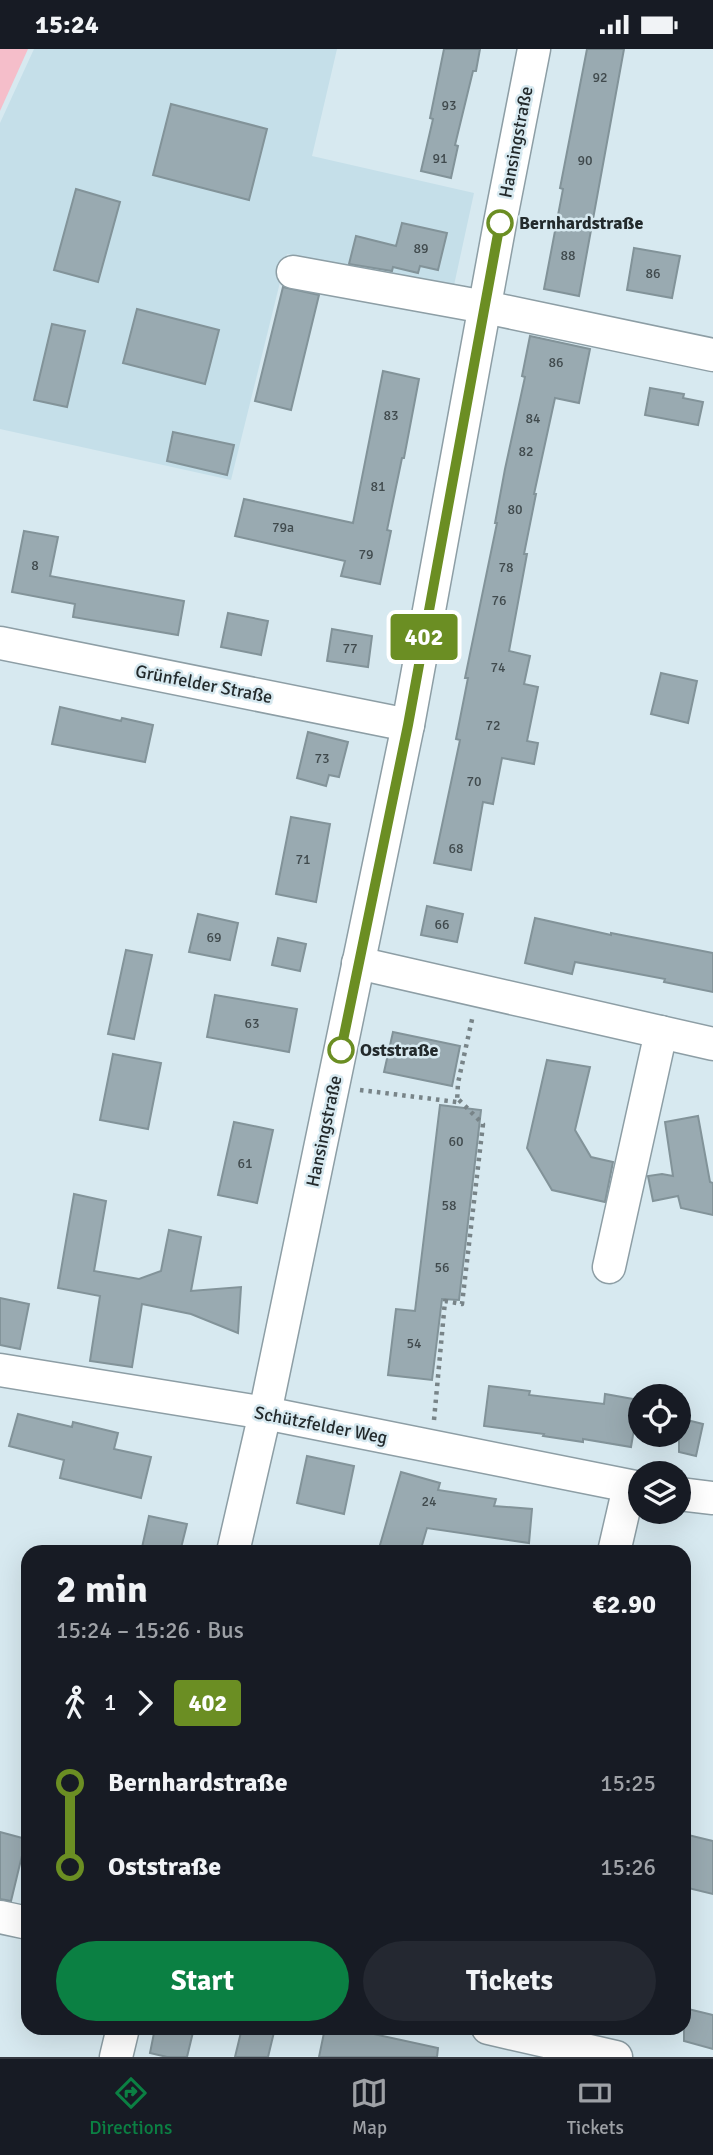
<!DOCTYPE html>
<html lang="en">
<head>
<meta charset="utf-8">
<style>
	body { margin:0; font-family:Signika,sans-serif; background:#242831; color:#f1f3f6; height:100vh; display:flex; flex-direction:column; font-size:26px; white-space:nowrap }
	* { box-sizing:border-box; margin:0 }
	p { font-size:23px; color:#9ea1a6 }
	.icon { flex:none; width:38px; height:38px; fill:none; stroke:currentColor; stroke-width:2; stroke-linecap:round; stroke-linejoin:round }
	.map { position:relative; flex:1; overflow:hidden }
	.sheet { position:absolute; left:21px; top:1496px; width:670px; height:490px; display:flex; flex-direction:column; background:#171b24; border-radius:21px; box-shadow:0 7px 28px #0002 }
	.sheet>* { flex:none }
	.badge { padding:0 14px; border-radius:5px; font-size:24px; line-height:46px }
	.tools { position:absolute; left:628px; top:1335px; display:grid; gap:14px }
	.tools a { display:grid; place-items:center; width:63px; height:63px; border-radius:50%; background:#171b24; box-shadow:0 7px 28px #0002; font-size:35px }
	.map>.badge { position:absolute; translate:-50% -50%; box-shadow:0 0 0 4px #fff }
	.legs { display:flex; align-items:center; gap:10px; height:77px; padding:0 35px; font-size:23px }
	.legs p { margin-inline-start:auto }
	.headline { display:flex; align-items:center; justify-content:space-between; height:119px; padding:0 35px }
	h1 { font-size:38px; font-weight:800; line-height:52px }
	.primary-button { display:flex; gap:14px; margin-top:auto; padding:14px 35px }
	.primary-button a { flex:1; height:80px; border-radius:42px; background:#0b8043; color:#fff; font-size:28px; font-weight:800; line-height:80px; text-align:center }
	.primary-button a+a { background:#242831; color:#f1f3f6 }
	ul { padding:0 35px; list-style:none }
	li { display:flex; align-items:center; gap:24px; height:84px; font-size:26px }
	li i { display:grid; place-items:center; width:10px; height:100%; margin:0 9px; background:currentColor }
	li i::after { content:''; width:18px; height:18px; margin:-9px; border:5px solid; border-radius:50%; background:#171b24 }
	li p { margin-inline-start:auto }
	li:first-child i { background:linear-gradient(#0000 50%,currentColor 0) }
	li:last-child i { background:linear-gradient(currentColor 50%,#0000 0) }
	.status { display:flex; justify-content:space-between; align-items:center; height:49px; padding:0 35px; background:#171b24; direction:ltr }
	.status svg { height:19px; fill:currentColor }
	.tab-bar { display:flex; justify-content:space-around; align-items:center; height:98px; border-top:2px solid #363941; background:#171b24; font-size:19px; color:#9ea1a6 }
	.tab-bar a { display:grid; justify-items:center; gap:4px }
	.tab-bar .on { color:#0b8043 }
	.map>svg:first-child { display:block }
	.built { fill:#c5dfe9 }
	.green { fill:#f5beca }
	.building { fill:#99aab1; stroke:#829399; stroke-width:2 }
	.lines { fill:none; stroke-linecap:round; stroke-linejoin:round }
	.minor-casing { stroke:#8d9ea5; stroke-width:35 }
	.path { stroke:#788488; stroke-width:4.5; stroke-dasharray:3.5 5; stroke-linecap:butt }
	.minor { stroke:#fff; stroke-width:32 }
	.line-1-casing { stroke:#fff; stroke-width:16 }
	.line-1 { stroke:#6b8e23; stroke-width:10 }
	.stop-1-dot { fill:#fff; stroke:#6b8e23; stroke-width:3.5 }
	.labels { text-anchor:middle; stroke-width:5; stroke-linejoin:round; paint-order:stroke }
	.number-label { font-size:14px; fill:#404a4d }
	.street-label { font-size:18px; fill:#232a2c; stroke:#d7e9f0 }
	.stop-label { font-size:18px; font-weight:bold; fill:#232a2c; stroke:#d7e9f0; text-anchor:start }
</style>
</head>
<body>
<div class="status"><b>15:24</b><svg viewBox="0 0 49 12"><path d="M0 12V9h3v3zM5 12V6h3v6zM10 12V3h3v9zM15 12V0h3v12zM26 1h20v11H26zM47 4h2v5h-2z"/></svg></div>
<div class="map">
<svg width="713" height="2008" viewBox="0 0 713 2008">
	<rect width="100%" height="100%" fill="#d7e9f0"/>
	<polygon class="built" points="34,0 337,0 312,107 474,144 453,241 287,205 231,431 0,380 0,74"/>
	<polygon class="green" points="0,0 28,0 0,62"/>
	<g class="building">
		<polygon points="444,0 480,0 476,22 473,22 455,96 458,97 451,129 421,122 433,70 430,69"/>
		<polygon points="587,0 624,0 579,247 544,240 563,140 560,139"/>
		<polygon points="171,55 267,80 249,151 153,126"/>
		<polygon points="76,140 120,153 98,233 54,221"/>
		<polygon points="402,174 447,184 438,221 420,217 418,224 393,218 392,222 349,215 356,187 396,197"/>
		<polygon points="634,199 680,207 672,249 627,241"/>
		<polygon points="283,238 319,246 291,361 255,352"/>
		<polygon points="137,260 219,281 205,335 123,314"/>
		<polygon points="52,275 85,282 67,358 34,351"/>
		<polygon points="530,287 590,300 579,354 555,349 534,445 536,445 524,505 527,505 509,602 530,607 524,635 538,638 527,692 538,694 534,715 502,709 493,755 483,753 471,821 434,814 460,691 456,690 468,629 465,629 497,474 495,474 505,420 525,328 522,327"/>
		<polygon points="383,322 419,330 404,409 402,409 387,481 391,482 380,535 341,527 345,512 235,487 244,450 353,474"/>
		<polygon points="650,339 684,345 683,349 703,353 698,376 645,366"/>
		<polygon points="173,383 234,396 227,426 167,412"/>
		<polygon points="24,482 58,488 50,527 184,552 178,586 73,568 75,555 12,543"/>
		<polygon points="228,564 268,572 261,606 221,598"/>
		<polygon points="332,580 372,587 368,618 327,612"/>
		<polygon points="661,624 697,632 688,674 651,665"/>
		<polygon points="60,658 121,672 122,669 153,676 145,713 52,695"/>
		<polygon points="308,683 348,693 339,728 329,726 326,737 297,729"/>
		<polygon points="291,768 330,775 316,853 276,845"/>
		<polygon points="427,857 463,865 457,893 421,886"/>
		<polygon points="198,865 238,874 230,911 189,903"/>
		<polygon points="535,869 611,886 611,884 713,904 713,943 664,933 665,930 575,913 572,925 525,914"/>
		<polygon points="278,889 306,895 300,922 272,916"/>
		<polygon points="126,901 152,906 134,990 108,985"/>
		<polygon points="215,946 297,960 289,1003 207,988"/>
		<polygon points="393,983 460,997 452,1037 384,1023"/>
		<polygon points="113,1005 161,1014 148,1080 100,1071"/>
		<polygon points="547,1011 590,1018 575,1081 591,1108 613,1113 605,1153 552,1141 527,1099"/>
		<polygon points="440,1056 481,1061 459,1251 442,1250 432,1331 388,1326 396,1260 415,1262"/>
		<polygon points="698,1067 710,1133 713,1134 713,1166 681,1159 678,1147 653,1152 648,1127 662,1125 673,1127 665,1073"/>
		<polygon points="234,1073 273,1081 257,1154 218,1146"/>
		<polygon points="74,1145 106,1152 94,1222 139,1230 161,1222 169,1181 201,1188 191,1242 241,1238 238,1284 191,1265 142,1255 132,1318 90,1312 100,1247 58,1239"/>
		<polygon points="0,1249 29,1255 20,1300 0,1296"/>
		<polygon points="489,1337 530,1342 529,1346 604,1355 605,1345 639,1351 631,1398 583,1390 583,1393 543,1387 544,1385 484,1377"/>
		<polygon points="18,1365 72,1378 73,1373 118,1384 114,1400 151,1408 141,1449 60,1429 64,1411 9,1397"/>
		<polygon points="679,1369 703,1375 696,1407 679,1403"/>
		<polygon points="307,1407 354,1417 344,1465 297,1454"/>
		<polygon points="401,1423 440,1434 438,1441 496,1450 494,1457 532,1460 529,1494 427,1479 420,1503 378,1503"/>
		<polygon points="149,1467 187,1475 180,1503 141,1503"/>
		<polygon points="0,1783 26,1790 11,1852 0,1850"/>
		<polygon points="684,1785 713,1792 713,1845 684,1838"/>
		<polygon points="684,1959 713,1966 713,2000 684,1992"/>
		<polygon points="155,1979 194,1979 187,2008 167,2008 150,2004"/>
		<polygon points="242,1979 275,1979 268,2008 235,2008"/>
		<polygon points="325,1979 346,1979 438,1999 437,2008 319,2008"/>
	</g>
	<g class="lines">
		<defs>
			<g id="minor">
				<polyline points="293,223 485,258 713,306"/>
				<polyline points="0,594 408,676"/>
				<polyline points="358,914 713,995"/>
				<polyline points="609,1218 661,983"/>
				<polyline points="0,1321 265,1364 640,1439"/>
				<polyline points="679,1445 713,1449"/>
				<polyline points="233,1503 265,1364 408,676 500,174 534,0"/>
				<polyline points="614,1503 629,1438"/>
				<polyline points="0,1868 28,1874"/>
				<polyline points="488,1979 616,2008"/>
				<polyline points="116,2008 123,1979"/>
			</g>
		</defs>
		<use href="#minor" class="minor-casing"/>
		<g class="path">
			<polyline points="360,1041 457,1053 458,1034 473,966"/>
			<polyline points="434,1371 445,1252 462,1255 483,1075 458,1050"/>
		</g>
		<use href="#minor" class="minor"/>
	</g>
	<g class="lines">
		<defs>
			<polyline id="line-1" points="341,1001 408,676 500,174"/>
		</defs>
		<use href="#line-1" class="line-1-casing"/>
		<use href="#line-1" class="line-1"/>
	</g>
	<g class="stop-1-dot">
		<circle cx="500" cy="174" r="12"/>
		<circle cx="341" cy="1001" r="12"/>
	</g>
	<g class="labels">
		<g class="number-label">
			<text x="600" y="33">92</text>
			<text x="449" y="61">93</text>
			<text x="440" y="114">91</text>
			<text x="585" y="116">90</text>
			<text x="421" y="204">89</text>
			<text x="568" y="211">88</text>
			<text x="653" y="229">86</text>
			<text x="556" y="318">86</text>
			<text x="391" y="371">83</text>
			<text x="533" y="374">84</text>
			<text x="526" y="407">82</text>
			<text x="378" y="442">81</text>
			<text x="515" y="465">80</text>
			<text x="283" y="483">79a</text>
			<text x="366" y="510">79</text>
			<text x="35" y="521">8</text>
			<text x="506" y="523">78</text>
			<text x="499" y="556">76</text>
			<text x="350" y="604">77</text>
			<text x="498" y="623">74</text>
			<text x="493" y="681">72</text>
			<text x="322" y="714">73</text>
			<text x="474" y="737">70</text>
			<text x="456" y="804">68</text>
			<text x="303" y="815">71</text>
			<text x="442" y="880">66</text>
			<text x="214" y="893">69</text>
			<text x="252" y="979">63</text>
			<text x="456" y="1097">60</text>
			<text x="245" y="1119">61</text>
			<text x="449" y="1161">58</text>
			<text x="442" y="1223">56</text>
			<text x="414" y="1299">54</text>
			<text x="429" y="1457">24</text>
		</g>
		<g class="street-label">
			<text transform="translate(516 93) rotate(-79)" y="6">Hansingstraße</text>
			<text transform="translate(204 635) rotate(11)" y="6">Grünfelder Straße</text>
			<text transform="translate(324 1082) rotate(-78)" y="6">Hansingstraße</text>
			<text transform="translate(321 1376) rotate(11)" y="6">Schützfelder Weg</text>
		</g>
		<g class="stop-label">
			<text x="519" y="180">Bernhardstraße</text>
			<text x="360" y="1007">Oststraße</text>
		</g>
	</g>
</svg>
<div class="tools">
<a><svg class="icon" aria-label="locate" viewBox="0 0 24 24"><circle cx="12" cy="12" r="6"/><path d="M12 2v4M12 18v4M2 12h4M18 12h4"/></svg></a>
<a><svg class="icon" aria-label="layers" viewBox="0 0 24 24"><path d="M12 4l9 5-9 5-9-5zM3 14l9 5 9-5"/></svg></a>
</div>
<b class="badge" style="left:424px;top:588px;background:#6b8e23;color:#fff">402</b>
<section class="sheet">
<div class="headline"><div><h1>2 min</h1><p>15:24 – 15:26 · Bus</p></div><b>€2.90</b></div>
<div class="legs"><svg class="icon" aria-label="walk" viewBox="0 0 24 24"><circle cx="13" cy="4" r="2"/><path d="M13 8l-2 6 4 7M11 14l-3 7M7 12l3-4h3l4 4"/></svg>1<svg class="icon" aria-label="forward" viewBox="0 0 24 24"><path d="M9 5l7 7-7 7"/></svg><b class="badge" style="background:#6b8e23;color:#fff">402</b></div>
<ul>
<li><i style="color:#6b8e23"></i><b>Bernhardstraße</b><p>15:25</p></li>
<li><i style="color:#6b8e23"></i><b>Oststraße</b><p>15:26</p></li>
</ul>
<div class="primary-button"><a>Start</a><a>Tickets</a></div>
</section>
</div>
<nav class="tab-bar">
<a class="on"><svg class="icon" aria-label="directions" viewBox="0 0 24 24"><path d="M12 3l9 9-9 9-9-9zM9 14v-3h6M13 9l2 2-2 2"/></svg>Directions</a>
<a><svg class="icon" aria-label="map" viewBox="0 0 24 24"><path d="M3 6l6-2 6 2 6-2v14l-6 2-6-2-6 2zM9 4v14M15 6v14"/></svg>Map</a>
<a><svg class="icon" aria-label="tickets" viewBox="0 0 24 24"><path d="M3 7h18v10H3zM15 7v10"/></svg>Tickets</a>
</nav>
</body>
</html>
